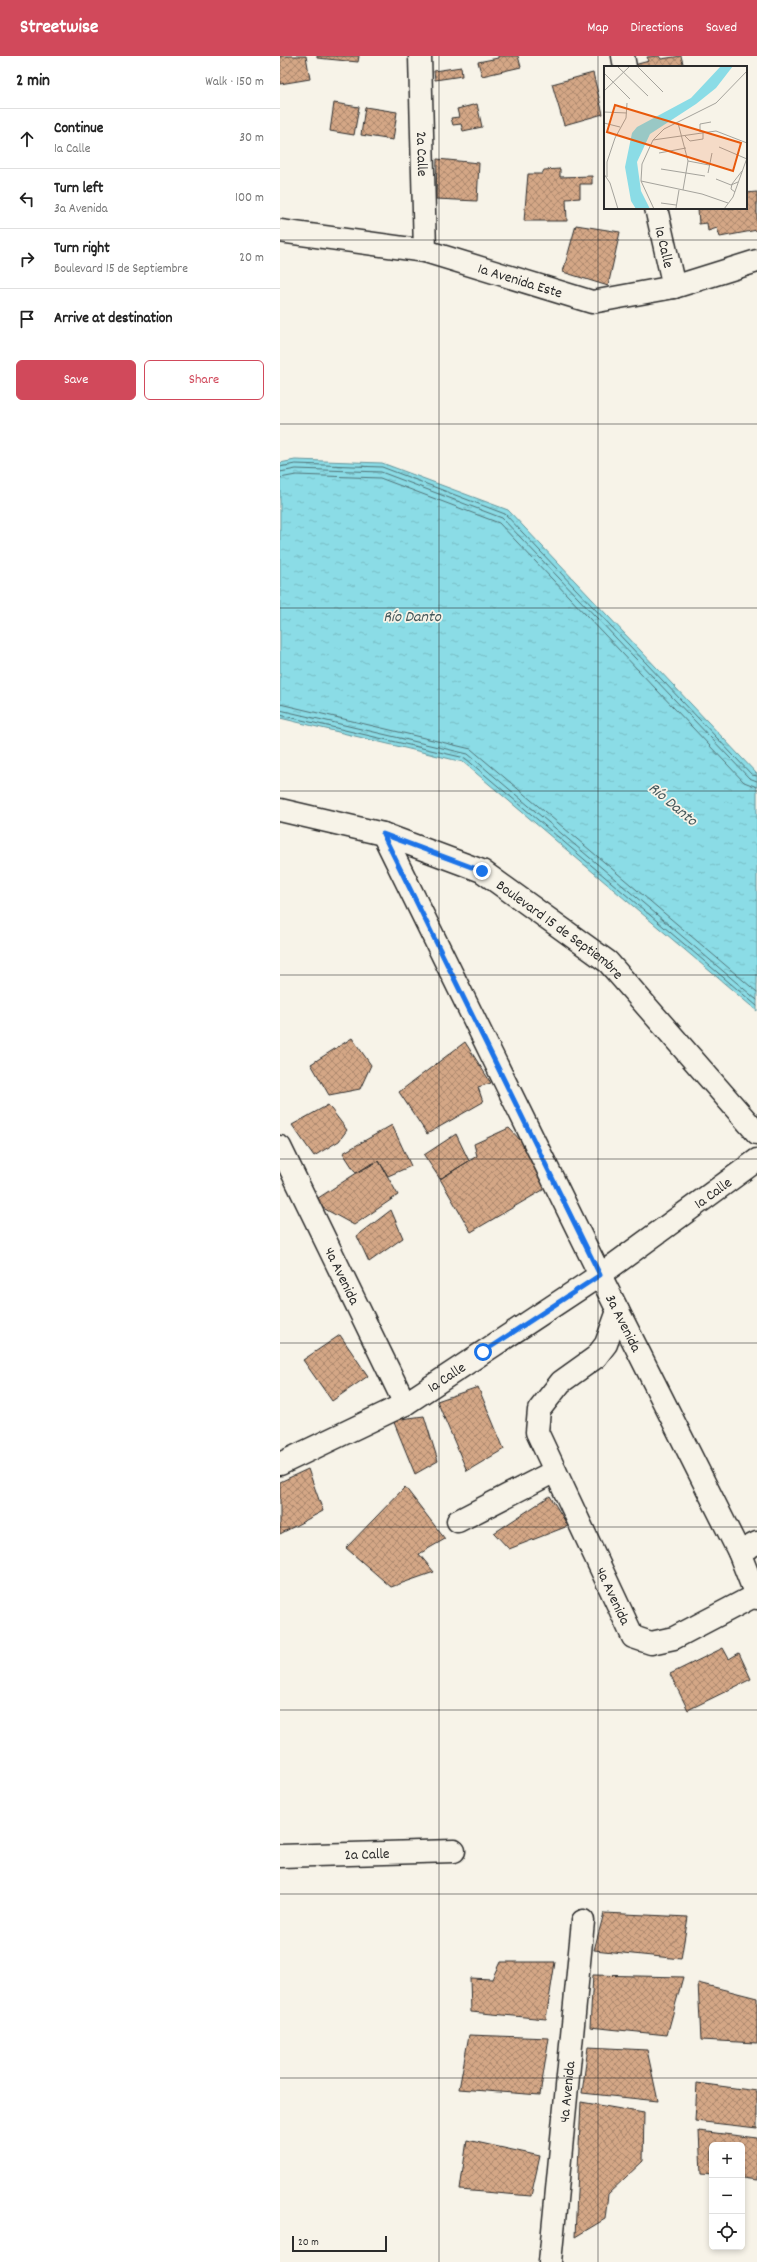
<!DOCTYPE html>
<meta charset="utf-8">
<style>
body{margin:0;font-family:Dekko,sans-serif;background:#f6f6f6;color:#222}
.controls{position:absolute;right:12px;bottom:12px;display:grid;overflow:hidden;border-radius:6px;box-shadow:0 2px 6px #0003}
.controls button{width:36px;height:36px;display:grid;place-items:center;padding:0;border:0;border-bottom:1px solid #e0e0e0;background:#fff;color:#222;font:20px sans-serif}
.scale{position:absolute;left:12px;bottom:10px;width:95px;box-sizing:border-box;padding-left:4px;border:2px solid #2b2b2b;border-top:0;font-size:11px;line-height:14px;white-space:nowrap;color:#2b2b2b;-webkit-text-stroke:3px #f7f3e8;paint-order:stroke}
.stop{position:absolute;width:12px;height:12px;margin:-9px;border:3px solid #1a73e8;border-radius:50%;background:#fff}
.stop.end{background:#1a73e8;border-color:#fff;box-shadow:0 1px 4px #0008}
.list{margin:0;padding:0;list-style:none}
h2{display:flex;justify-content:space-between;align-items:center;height:52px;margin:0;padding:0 16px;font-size:17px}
h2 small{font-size:13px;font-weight:400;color:#767676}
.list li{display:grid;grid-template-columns:26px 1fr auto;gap:12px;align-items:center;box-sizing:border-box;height:60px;padding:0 16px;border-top:1px solid #e0e0e0}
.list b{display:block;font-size:15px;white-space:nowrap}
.list p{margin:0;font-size:13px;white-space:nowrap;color:#767676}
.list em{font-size:13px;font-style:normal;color:#767676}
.actions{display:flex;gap:8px;padding:12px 16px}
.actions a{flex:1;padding:9px 0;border:1px solid #d1495b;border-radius:6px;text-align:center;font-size:14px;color:#d1495b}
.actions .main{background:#d1495b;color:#fff}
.icon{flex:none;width:22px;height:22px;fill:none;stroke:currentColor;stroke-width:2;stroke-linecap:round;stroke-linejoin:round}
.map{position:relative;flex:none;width:477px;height:2206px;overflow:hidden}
header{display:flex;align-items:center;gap:24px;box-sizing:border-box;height:56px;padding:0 20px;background:#d1495b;color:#fff}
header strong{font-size:19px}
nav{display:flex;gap:22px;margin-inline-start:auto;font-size:14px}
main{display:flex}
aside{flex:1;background:#fff}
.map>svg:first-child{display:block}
.water{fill:url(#water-ripples);stroke:#65959b}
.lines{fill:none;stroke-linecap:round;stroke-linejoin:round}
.shore{stroke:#517276;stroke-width:1}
.building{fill:url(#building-cross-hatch);stroke:#2b2b2b}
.street-casing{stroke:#2b2b2b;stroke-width:25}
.secondary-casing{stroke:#2b2b2b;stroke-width:25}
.street{stroke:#f7f3e8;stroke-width:22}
.secondary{stroke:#f7f3e8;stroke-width:22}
.route{stroke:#1a73e8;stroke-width:5}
.grid{fill:none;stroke:#2b2b2b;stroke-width:1;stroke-opacity:0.55}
.labels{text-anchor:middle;stroke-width:3.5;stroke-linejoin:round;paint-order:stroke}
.street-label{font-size:15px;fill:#2b2b2b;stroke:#f7f3e8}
.water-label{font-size:16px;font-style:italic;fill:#43575a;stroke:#f7f3e8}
.inset-road{fill:none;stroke:#a5a39c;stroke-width:1}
.view{fill:#e8590c;fill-opacity:0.15;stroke:#e8590c;stroke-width:2}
.inset-edge{fill:none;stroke:#2b2b2b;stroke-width:2}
</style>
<header>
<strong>Streetwise</strong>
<nav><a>Map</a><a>Directions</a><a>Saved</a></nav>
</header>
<main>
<aside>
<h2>2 min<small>Walk · 150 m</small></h2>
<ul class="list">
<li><svg class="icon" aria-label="ahead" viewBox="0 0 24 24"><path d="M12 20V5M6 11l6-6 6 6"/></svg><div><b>Continue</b><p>1a Calle</p></div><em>30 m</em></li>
<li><svg class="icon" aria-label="left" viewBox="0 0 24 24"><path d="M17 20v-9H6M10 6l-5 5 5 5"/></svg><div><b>Turn left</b><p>3a Avenida</p></div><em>100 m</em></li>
<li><svg class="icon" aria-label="right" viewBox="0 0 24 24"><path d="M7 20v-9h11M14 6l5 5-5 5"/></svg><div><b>Turn right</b><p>Boulevard 15 de Septiembre</p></div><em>20 m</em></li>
<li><svg class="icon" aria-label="arrive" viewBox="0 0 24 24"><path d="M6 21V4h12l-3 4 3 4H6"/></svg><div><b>Arrive at destination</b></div></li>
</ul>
<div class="actions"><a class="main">Save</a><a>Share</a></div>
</aside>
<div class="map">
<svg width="477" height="2206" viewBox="0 0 477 2206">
<defs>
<pattern id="water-ripples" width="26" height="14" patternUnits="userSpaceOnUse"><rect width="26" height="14" fill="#8bdce6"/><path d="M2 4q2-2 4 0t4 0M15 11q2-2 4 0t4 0" fill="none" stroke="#78bdc5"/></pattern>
<pattern id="building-cross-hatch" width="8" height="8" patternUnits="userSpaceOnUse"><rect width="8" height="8" fill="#d4a786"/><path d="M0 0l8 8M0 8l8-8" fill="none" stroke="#ac886e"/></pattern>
</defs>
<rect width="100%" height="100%" fill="#f7f3e8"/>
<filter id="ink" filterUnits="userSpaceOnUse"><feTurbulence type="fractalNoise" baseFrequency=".025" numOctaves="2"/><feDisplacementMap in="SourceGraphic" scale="8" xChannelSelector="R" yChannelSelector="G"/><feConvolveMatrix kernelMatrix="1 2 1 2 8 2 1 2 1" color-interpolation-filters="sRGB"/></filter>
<g filter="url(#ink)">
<path class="water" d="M15,404l87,3 126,47 249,264v237l-294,-249 -183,-44v-255z"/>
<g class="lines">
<path class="shore" d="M0,411l15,-3 87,3 123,47 247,261 5,1
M0,416l16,-3 85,3 121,46 247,260 8,3
M0,422l16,-3 84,3 119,45 245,259 13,5
M0,648l191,45 286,243
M0,654l188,44 289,246
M0,659l185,43 292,248"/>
</g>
<path class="building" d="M0,0h26l4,23 -30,5z
M37,0h42l-1,6 -41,-4z
M218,0h20l3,11 -39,9 -4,-14 20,-4z
M379,0l2,3 20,-3 3,11h-49l-1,-2 15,-4 -2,-4z
M181,11l1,9 -27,4 -1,-9z
M313,17l10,41 -39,11 -12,-41z
M54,47l25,4 -5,28 -24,-4z
M197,48l5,23 -19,4 -2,-7 -8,1 -2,-7 8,-1 -2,-8z
M85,51l32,5 -4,28 -32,-5z
M157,103l42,4 -2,38 -41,-2z
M280,113v8l32,-1v8h-12v14l-14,1 1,22h-43l4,-47h14l2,-4z
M477,136v38l-37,7 -3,-9 -9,3 -1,-8 -8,1 -1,-15 48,-1v-15z
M296,169l44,7 -12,54 -45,-14z
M72,982l19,27 -11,24 -31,6 -18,-31z
M185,986l26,41 -13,4 5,15 -56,32 -28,-42z
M48,1049l19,25 -8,11 -25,15 -22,-31z
M112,1069l19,41 -23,10 -9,-15 -23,12 -13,-20z
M229,1072l13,14 26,45 -77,45 -31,-53 37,-23 -3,-12z
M176,1078l13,27 -29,18 -16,-24z
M99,1105l19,34 -44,30 -42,-23 57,-37z
M111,1154l12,28 -34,24 -12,-26z
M60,1279l28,41 -36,25 -29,-41z
M198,1331l26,62 -37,22 -30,-70z
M144,1360l14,45 -23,13 -22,-54z
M28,1413l15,42 -43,23v-52z
M125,1431l40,52 -26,15 15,18 -43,15 -45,-39z
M270,1440l18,30 -59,23 -15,-16z
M443,1592l6,11 10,-6 12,26 -63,31 -18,-36z
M324,1857l84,4 -7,42 -87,-9z
M220,1906h55l-9,57 -75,-7 -1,-34 22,1z
M313,1919l90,2 -16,58 -77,-8z
M418,1927l59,15v45l-56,-3z
M189,1979l80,3 -9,57 -81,-6z
M308,1991l59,3 11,51 -76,-8z
M417,2027l60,8v37l-62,-7z
M301,2046l63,11 -1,48 -35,33 -3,25 -30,18z
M419,2075l58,7v42l-15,-2v-33h-30v30l-11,-1z
M187,2084l73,16 -9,40 -71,-6z"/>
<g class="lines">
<g class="street-casing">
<g id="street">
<path id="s1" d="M140,0l5,195"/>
<path d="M343,0l2,11"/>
<path id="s2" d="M376,152l18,79"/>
<path id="s3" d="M0,175l145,20 167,51 82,-15 83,-26"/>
<path id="s4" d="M103,778l217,441 139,277 18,46"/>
<path id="s5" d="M0,1091l125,257"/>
<path id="s6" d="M338,1255l-12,33 -10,13 -35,25 -22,28 -2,22 96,205 18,6 23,-5 82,-43"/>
<path id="s7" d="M0,1408l125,-60 195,-129 157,-115"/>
<path d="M178,1465l97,-50"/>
<path d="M459,1496l18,-9"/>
<path id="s8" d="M0,1800l174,-5"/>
<path id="s9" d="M270,2206l33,-341"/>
</g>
</g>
<g class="secondary-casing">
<g id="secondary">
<path id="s10" d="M0,754l103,24 99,37 126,91 149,171"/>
</g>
</g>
<use href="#street" class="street"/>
<use href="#secondary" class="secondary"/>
</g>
</g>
<g class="lines" filter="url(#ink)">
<path class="route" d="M202,815l-99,-37 217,441 -117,77"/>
</g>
<path class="grid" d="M159,0v2206M318,0v2206M0,184h477M0,368h477M0,552h477M0,735h477M0,919h477M0,1103h477M0,1287h477M0,1471h477M0,1654h477M0,1838h477M0,2022h477"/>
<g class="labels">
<g class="street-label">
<text dy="5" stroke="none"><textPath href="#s1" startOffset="98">2a Calle</textPath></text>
<text dy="5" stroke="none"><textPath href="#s2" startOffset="40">1a Calle</textPath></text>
<text dy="5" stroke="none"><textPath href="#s3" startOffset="246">1a Avenida Este</textPath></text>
<text dy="5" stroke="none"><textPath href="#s10" startOffset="309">Boulevard 15 de Septiembre</textPath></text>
<text dy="5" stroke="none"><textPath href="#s7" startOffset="512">1a Calle</textPath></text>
<text dy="5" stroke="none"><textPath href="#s5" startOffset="143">4a Avenida</textPath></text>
<text dy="5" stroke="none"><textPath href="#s4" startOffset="545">3a Avenida</textPath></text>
<text dy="5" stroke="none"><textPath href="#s7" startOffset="188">1a Calle</textPath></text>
<text dy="5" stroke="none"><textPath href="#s6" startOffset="333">4a Avenida</textPath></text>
<text dy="5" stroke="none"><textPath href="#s8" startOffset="87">2a Calle</textPath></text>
<text dy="5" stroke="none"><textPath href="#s9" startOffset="171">4a Avenida</textPath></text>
</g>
<g class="water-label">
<text x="132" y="565">Río Danto</text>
<text transform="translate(394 747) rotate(40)" y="6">Río Danto</text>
</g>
</g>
<g transform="translate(324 10)">
<rect width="143" height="143" fill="#f7f3e8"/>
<path d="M117,0h12l-17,22 -20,16 -46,30 -13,28 4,29 9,18h-14l-5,-8 -6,-34 7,-34 5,-6 54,-29z" fill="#8bdce6"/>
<path class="inset-road" d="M13,0l31,30M33,0l26,26M0,7l26,26M0,25l26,-25M0,46l23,1M0,57l16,4M74,57l10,38 -5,29M96,66v-8l11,-2M80,69l6,6 13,-2v-7M49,74l63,-9 31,12M115,81l28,12M55,87l27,-5M84,95l21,4M57,103l44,7M104,107l4,-20M0,108l6,9 8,26M3,111v-15l8,-24 11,-20 1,-15M112,113l15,6 7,-3M37,115l61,13 26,9M131,126l-4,-3 1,-5 10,-13M57,137l15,2M72,142l3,-18M50,143l-13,-28 1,-17 11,-24 11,-11 52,-26 31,-32M120,143l9,-12 14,-39"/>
<path class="view" d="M11,39l126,38 -8,28 -126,-39z"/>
<rect width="143" height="143" class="inset-edge"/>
</g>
</svg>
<div class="controls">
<button>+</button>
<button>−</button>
<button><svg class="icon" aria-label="locate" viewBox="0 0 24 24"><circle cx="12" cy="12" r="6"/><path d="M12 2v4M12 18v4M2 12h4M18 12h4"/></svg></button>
</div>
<div class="scale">20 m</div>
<div class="stop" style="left:203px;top:1296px"></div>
<div class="stop end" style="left:202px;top:815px"></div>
</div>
</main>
